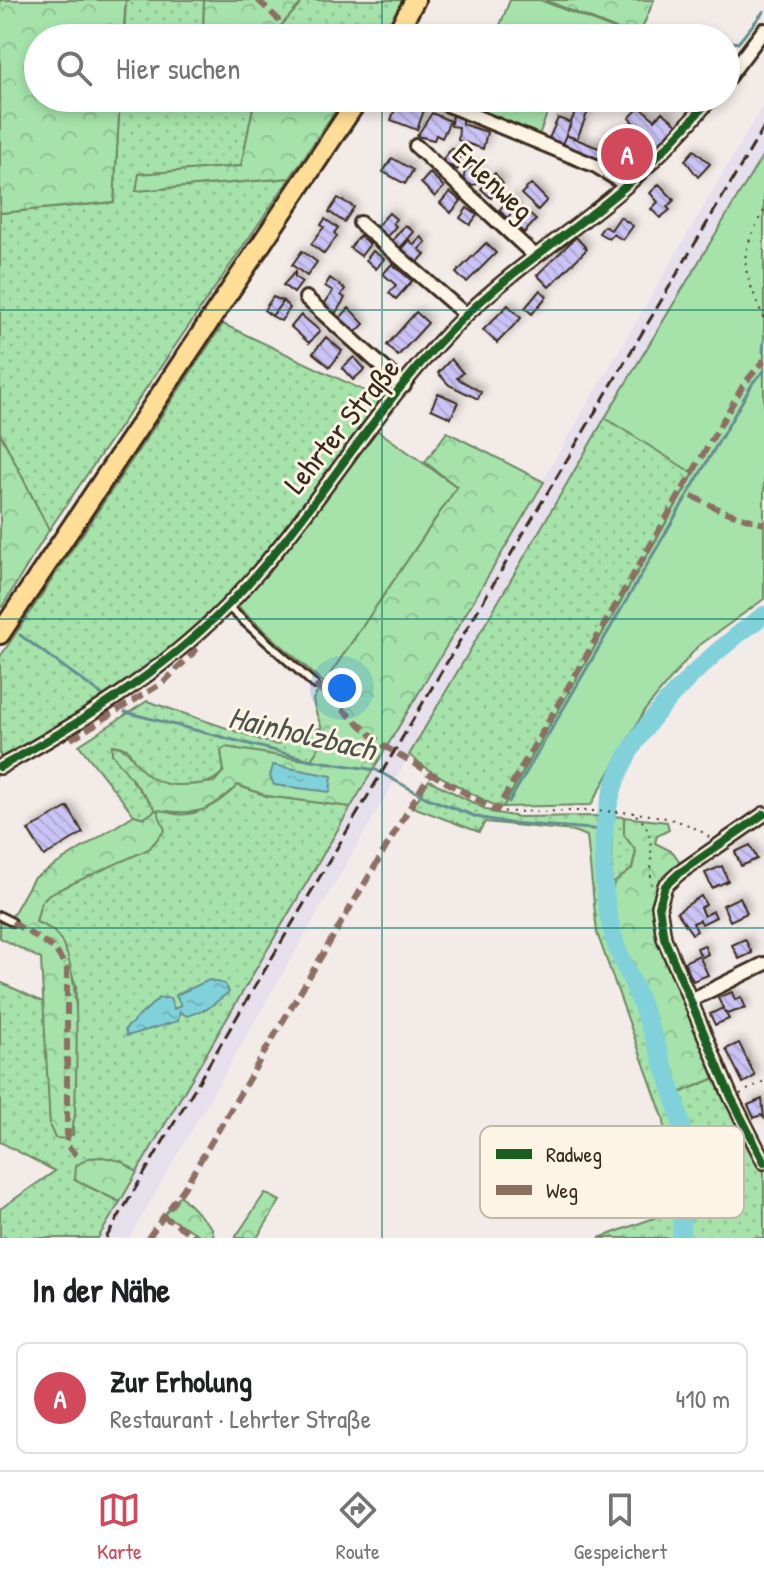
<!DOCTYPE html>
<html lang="de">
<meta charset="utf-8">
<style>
body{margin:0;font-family:"Patrick Hand",sans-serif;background:#f2f2f2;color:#202124}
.you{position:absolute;left:342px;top:688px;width:28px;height:28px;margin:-20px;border:6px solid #fff;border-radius:50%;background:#1a73e8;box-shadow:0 0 0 12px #1a73e833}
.badge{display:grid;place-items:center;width:52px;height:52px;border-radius:50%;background:#d1495b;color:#fff;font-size:26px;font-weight:700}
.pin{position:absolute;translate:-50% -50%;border:4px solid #fff;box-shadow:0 2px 8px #0006}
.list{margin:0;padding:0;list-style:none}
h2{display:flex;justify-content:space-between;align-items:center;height:104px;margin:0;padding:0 32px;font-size:34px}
h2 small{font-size:26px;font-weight:400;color:#757577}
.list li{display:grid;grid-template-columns:52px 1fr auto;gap:24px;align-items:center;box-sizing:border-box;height:112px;margin:0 16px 16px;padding:0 16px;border:2px solid #e0e0e0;border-radius:12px}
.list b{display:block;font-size:30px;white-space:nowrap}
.list p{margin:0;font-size:26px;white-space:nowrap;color:#757577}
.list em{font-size:26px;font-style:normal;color:#757577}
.icon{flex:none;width:44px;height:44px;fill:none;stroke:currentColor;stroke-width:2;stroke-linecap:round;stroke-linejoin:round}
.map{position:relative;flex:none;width:764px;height:1238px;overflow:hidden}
.search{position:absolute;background:#fff;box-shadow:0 4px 12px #0003;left:24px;right:24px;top:24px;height:88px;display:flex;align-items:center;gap:20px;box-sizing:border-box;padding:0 28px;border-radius:44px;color:#757577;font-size:30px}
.sheet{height:232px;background:#fff}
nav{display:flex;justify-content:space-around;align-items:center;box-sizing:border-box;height:112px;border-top:2px solid #e0e0e0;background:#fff;font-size:22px;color:#757577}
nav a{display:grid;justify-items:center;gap:4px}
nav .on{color:#d1495b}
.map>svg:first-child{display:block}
.built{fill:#e6dfec}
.grass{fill:url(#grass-dots);stroke:#708664;stroke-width:2;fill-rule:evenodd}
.forest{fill:url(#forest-crowns);stroke:#708664;stroke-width:2}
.green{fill:#a5e3ab;stroke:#708664;stroke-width:2}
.water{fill:url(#water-ripples);stroke:#658e8f;stroke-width:2}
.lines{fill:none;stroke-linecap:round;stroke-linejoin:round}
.stream{stroke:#658e8f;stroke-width:3}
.river{stroke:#81d1db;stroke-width:18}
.building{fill:url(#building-back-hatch);stroke:#3b2a1e;stroke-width:2;filter:url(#shadow)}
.service-casing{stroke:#3b2a1e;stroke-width:12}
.minor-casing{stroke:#3b2a1e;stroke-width:18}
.primary-casing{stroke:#3b2a1e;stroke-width:24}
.path{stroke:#3b2a1e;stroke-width:2;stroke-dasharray:2 6;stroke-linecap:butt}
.service{stroke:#fcf5e5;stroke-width:6}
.minor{stroke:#fcf5e5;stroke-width:12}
.primary{stroke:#fedd96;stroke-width:18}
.rail{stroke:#3b2a1e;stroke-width:3;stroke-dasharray:12 6;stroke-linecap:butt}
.quiet{stroke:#8d6e63;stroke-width:6;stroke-dasharray:12 6;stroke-linecap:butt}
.cycleway-casing{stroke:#fcf5e5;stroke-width:13}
.cycleway{stroke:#1b5e20;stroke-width:8}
.grid{fill:none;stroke:#0f766e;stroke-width:2;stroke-opacity:0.55}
.labels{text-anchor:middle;stroke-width:6;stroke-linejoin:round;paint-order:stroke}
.street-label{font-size:30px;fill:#3b2a1e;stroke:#fcf5e5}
.water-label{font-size:32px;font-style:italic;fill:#4c544d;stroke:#fcf5e5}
.key{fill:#fcf5e5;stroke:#c2b8a9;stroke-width:2}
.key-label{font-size:22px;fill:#3b2a1e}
</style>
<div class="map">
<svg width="764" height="1238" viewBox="0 0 764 1238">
<defs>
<pattern id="grass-dots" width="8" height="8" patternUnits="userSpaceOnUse" patternTransform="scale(2)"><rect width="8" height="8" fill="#a5e3ab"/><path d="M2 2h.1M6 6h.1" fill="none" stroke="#8fc393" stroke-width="1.8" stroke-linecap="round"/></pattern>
<pattern id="forest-crowns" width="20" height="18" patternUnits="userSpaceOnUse" patternTransform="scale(2)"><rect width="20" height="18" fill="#a5e3ab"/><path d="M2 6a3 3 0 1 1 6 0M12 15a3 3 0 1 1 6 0" fill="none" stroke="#8fc393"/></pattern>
<pattern id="water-ripples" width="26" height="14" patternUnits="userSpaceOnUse" patternTransform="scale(2)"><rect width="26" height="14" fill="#81d1db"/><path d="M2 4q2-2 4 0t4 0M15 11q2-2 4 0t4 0" fill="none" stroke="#70b4bc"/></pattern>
<pattern id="building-back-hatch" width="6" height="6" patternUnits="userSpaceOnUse" patternTransform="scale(2)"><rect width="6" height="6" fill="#cac4f6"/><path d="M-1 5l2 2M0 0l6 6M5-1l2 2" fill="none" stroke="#aea9d2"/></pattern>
<filter id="shadow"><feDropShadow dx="3.5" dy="-3.5" stdDeviation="4" flood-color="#0004"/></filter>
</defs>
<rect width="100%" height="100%" fill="#f2ebe8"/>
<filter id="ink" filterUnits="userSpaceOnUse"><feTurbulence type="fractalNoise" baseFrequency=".0125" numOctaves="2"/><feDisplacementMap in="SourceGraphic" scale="16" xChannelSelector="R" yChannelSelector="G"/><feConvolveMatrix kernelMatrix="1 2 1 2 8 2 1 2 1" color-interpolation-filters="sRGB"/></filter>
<g filter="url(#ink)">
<path class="built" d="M764,104v49l-159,265 -476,820h-31z"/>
<path class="grass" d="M126,0h78l-1,38h-79z
M304,0h103l-23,38h-114z
M120,98h135l-14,68 -101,8 -3,17 153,-13 -241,352 -49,-97v-220l114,-11z
M223,324l161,76c-69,88 -134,190 -222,259 -50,39 -107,69 -162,99v-101z
M605,418l89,55 -191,334 -8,-1 -63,-34 -23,-17z
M147,701l130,44 23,-13 22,-4c3,15 -3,21 -12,33l-85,-14 -4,4 3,20c-17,19 -58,22 -78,4 -8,-7 -14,-18 -19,-27l-15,-3c30,61 65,99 125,40l30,11 84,11 -214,365 -16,-11 -46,19 45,22 -22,36h-98v-29l55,-38 -55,-29v-160l45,21 5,124 23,8 3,-150 -22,-54 -18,-9 5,-20 8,-8 95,-76 -10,-3 -55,-70zM209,981l-32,33 -51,15 33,-31h11l3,11 9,-3 -6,-10z
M429,780l62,32 28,5 82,-1 -2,69 10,51 66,179 5,45 -4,78h-77l66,-24 3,-37 -4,-57 -67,-187 -10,-97 -14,-5 -88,-9 -6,10 -66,-25z
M612,816l12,1v18l12,16 -4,18 -18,14 -3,13z
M720,1076l34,81 10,15v66h-76l2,-79 -11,-66z"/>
<path class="forest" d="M0,0h126l-3,38h-85v60h82l-6,104 -114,11z
M204,0h100l-34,38h-67z
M545,0h109l-16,38z
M255,98h89l-54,80 -154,13 3,-17 102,-8z
M447,432l97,50 -193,325 -84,-11 -29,-11c-30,29 -42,30 -81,25l8,20 -16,19 -100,45 -8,8 -5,20c5,2 12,5 17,9 33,27 22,144 22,185l-6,23 -14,-1 -5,-11 -9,-168 -41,-21v-21l12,-1 21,-37 101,-64 10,3 12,-8 -44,-56v-9c15,3 16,7 25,19 20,27 47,22 77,18l10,-11 -3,-20 4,-4 85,14c25,-33 7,-30 3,-62l144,-212 -32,-25z
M0,433l49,97 -47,77 -2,-1z
M624,817l43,5 2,8 -12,6 -2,7 18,9 9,13 -29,42 3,25 64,144 -41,17 -63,-167 -5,-30 3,-13 18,-14 4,-18 -12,-16z
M103,1157l18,4 16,11 -17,30 -45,-22 1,-14 12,-8z
M265,1193l15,8 -23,37h-22z
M180,1195l32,33 2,10h-9l-41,-23z"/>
<path class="green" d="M510,0h30l74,29 -3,9h-116z
M443,98h110l-14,37z
M764,153v446l-67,48 -52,63 -54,95 -88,2 191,-333 -89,-56z
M377,430l80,57 -133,196 -86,-76z"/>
<path class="water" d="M273,765l59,11 -2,16 -56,-7 -4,-9z
M209,980l16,4 4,8 -22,17 -20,7 -7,-4 -2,9 -51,15 -2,-7 34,-31h11l4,11 7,-3 -5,-11z"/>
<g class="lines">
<path class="stream" d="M706,31l15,7
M726,41l12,2 26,-32
M763,352l1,-11
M20,635l85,62
M125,712l186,48 65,10 49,27 52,20 32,6 98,7
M509,802l245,-421 10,-10"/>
<path class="river" d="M681,1238c0,-42 9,-85 -3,-127 -12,-42 -28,-85 -44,-125 -7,-17 -17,-33 -21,-51 -12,-43 -14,-100 -1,-143 19,-67 97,-138 152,-177"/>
</g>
<path class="building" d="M398,101l26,9 -7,20 -26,-10z
M579,102l11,4 -13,33 -11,-4z
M640,107l15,13 7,-8 15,12 -22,24 -9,-7 -6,7 3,3 -15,18 -6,-2 -6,7 -6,-6 -50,-19 6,-14 40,16 16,-16 7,3 8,-11 -8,-9z
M432,113l18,8 -8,17 -6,-3 -2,5 -17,-4z
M452,113l10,5v6l25,8 -4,17 -25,-9 1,-13 -8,-1z
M558,118l13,5 -11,26 -13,-6z
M452,148l9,8 -4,4 5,4 -5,6 -6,-4 -3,3 -5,-10z
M694,150l16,14 -12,13 -13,-17z
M392,158l21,12 -8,14 -22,-12z
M464 176a9 9 0 1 1 18 0a9 9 0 1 1-18 0Z
M430,173l14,14 -9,10 -14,-14z
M495,173l8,11 -12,14 -10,-9z
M531,184l16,16 -9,10 -17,-16z
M659,184l15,16 -7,7 3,3 -10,8 -9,-9 7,-7 -8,-9z
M450,192l11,9 -10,12 -11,-10z
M338,198l16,9 -10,15 -15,-10z
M511,198l8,8 -12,12 -8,-8z
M467,208l10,7 -7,10 -10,-7z
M389,213l7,6 -3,4 3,3 -9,11 -11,-10z
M528,213l8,7 -12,13 -8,-8z
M620,217l13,9 -10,14 -10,-6 -4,5 -10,-6 5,-7 7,4z
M325,219l13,9 -4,5 3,3 -13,18 -13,-10 13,-17 -3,-2z
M405,225l9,7 -14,16 -8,-7z
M359,236l11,8 -9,12 -11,-8z
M421,237l5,5 -7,7 6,5 -8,9 -16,-14 8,-9 5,5z
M576,237l11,12 -38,38 -12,-12z
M486,243l10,10 -29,29 -6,-4 -5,-5z
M302,251l15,11 -10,14 -15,-11z
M373,251l11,8 -8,10 -10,-9z
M392,264l20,17 -16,18 -7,-6 7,-8 -13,-11z
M295,272v5l7,5 -8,11 -11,-8z
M330,278l15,11 -4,6 4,3 -10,16 -12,-8 10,-15 -8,-5z
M540,290l7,6 -15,18 -7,-6z
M273,297l10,4 -11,15 -8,-6z
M283,301l7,7 -9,13 -9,-5z
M508,305l13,13 -24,25 -14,-13z
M349,308l15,16 -9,9 -16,-14z
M416,312l12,11 -30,33 -11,-11z
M301,315l19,16 -11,12 -18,-16z
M326,337l16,14 -12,16 -17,-14z
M354,357l11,12 -12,11 -11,-12z
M451,359l12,14 -6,5 24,14 -3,7 -29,-14 -11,-12z
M438,393l20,9 -7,16 -20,-9z
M68,807l15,26 -39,23 -16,-26z
M750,845l7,14 -16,7 -6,-14z
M722,866l6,15 -16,7 -7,-15z
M701,896l5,9 -6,3 4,8 9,-5 3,6 -14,7 -2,-4 -7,3 4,8 -5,3 -15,-22z
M740,897l7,16 -17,8 -7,-16z
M745,939l7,14 -13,6 -7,-14z
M704,945l4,9 -8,4 8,17 -15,6 -9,-19 16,-7 -3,-7z
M732,992l3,8 6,-3 5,11 -20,6 -8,-16z
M723,1008l6,11 -14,6 -5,-11z
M739,1043l16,33 -12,7 -17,-34z
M762,1099l2,19 -3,-3 -7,3 -6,-13z"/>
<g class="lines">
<g class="service-casing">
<path id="service" d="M227,606l88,79
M0,916l12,6"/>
</g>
<g class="minor-casing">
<path id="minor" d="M726,80l38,-50
M431,98l165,68 30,19
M416,146l118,109
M360,223l106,92
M306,298l98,88
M0,767c82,-45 159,-93 226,-160 89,-90 150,-206 241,-293 50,-48 108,-84 160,-129 30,-27 58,-56 84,-87
M764,814l-85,59 -14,13 -6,20 5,32 66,157 34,67
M691,1000l73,-36"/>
</g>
<g class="primary-casing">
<path id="primary" d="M394,38l21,-38
M0,634l359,-536"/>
</g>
<path class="path" d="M764,211c-30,52 -19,57 0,109
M496,811c59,4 168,-12 214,27
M636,815c23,18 12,50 16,76
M740,1094l24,-13"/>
<use href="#service" class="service"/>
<use href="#minor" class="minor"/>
<use href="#primary" class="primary"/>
<path class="rail" d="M106,1238l658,-1111"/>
<path class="quiet" d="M258,0l19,18 9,20
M692,496l28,14 44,14
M315,685l69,61 112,65 248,-427 20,-24
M71,739l93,-57 36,-36
M12,922l43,27 12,20v176l11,12
M161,1215l37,23
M148,1238l36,-50 245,-413"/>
<g class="cycleway-casing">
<path id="cycleway" d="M0,767c82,-45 159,-93 226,-160 89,-90 150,-206 241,-293 50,-48 108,-84 160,-129 30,-27 58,-56 84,-87
M764,814l-85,59 -14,13 -6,20 5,32 66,157 34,67"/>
</g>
<use href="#cycleway" class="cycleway"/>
</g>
</g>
<path class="grid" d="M382,0v38M382,98v1140M0,310h764M0,619h764M0,928h764"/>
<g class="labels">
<g class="street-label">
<text transform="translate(493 182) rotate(43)" y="10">Erlenweg</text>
<text transform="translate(342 426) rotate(-51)" y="10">Lehrter Straße</text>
</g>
<g class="water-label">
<text transform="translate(302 733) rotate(13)" y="11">Hainholzbach</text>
</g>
</g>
<rect x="480" y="1126" width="264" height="92" rx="12" class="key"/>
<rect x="496" y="1149" width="36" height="10" fill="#1b5e20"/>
<rect x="496" y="1185" width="36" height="10" fill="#8d6e63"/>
<g class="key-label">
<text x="546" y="1162">Radweg</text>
<text x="546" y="1198">Weg</text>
</g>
</svg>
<div class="you"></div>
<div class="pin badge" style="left:627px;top:154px">A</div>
<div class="search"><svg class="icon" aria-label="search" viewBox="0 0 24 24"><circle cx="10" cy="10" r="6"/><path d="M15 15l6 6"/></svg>Hier suchen</div>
</div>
<section class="sheet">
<h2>In der Nähe<small></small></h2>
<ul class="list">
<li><span class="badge">A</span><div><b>Zur Erholung</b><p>Restaurant · Lehrter Straße</p></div><em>410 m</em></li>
</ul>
</section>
<nav>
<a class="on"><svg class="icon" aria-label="map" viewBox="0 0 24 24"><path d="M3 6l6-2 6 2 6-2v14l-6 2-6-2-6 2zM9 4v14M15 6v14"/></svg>Karte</a>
<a><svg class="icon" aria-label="directions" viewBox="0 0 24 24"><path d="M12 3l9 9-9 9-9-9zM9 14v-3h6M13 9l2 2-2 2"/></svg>Route</a>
<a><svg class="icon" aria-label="saved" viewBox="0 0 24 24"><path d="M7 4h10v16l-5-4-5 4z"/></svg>Gespeichert</a>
</nav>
